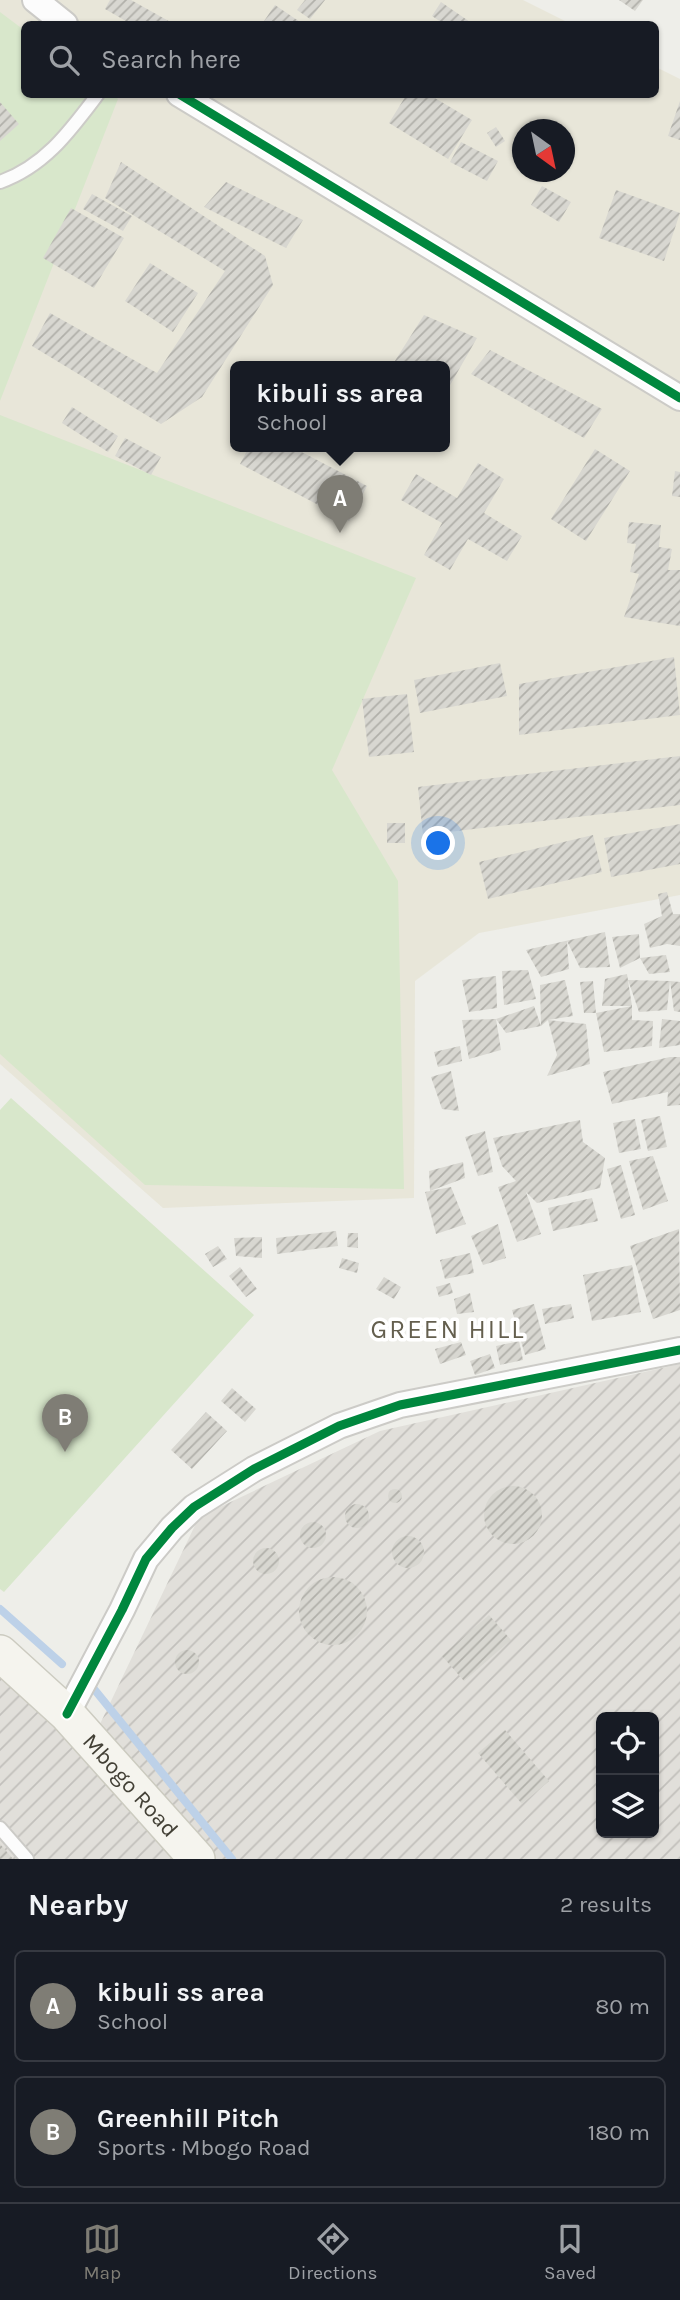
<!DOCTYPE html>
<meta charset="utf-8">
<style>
body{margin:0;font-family:Karla,sans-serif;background:#242831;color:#f1f3f6}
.controls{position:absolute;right:21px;bottom:21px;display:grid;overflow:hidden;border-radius:10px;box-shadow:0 2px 5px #0004}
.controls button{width:63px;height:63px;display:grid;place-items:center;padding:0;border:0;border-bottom:2px solid #363941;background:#171b24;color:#f1f3f6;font:35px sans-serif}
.compass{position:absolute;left:512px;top:119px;width:63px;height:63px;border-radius:50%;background:#171b24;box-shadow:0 2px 5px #0004;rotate:147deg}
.you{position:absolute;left:439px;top:844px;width:24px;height:24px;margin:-18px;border:5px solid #fff;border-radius:50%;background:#1a73e8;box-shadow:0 0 0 10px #1a73e833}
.badge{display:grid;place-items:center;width:46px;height:46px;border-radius:50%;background:#7f7d75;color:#fff;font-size:23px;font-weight:700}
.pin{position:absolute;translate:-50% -58px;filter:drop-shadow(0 2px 4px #0008)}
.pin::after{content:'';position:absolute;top:37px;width:24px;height:21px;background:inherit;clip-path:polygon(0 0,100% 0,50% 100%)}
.popup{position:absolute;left:230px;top:361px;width:220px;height:91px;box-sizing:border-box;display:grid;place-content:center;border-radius:10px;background:#171b24;filter:drop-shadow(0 2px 5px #0005);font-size:23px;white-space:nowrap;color:#9ea1a6}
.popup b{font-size:26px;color:#f1f3f6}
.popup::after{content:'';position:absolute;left:50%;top:100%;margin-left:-14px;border:14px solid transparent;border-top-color:#171b24}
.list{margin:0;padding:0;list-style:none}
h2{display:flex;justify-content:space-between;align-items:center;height:91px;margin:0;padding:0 28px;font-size:30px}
h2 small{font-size:23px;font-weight:400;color:#9ea1a6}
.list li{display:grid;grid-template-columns:46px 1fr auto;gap:21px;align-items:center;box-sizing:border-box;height:112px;margin:0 14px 14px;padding:0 14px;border:2px solid #363941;border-radius:10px}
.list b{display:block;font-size:26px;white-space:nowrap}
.list p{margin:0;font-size:23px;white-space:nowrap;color:#9ea1a6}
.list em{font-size:23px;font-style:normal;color:#9ea1a6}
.icon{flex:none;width:38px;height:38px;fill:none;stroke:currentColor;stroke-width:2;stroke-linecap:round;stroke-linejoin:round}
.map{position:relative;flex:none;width:680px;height:1859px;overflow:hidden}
.search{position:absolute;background:#171b24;box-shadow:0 2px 5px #0004;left:21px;right:21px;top:21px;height:77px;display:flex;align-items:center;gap:18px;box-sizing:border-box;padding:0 24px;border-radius:10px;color:#9ea1a6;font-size:26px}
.sheet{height:343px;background:#171b24}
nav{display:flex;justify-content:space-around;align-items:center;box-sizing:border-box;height:98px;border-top:2px solid #363941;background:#171b24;font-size:19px;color:#9ea1a6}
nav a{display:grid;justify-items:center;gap:4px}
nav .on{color:#7f7d75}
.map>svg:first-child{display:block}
.industrial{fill:url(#industrial-furrows);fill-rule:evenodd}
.education{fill:#e8e6d9;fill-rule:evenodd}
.green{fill:#d8e7cb}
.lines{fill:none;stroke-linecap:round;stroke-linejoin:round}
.stream{stroke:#bdd1e8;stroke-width:8}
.building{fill:url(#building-hatch)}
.lane-casing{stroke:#cccbc7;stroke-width:16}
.street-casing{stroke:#cccbc7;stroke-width:28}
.secondary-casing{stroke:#cccbc0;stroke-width:38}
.lane{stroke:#fcfcfc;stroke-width:12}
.street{stroke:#fcfcfc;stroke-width:24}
.secondary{stroke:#f5f4ee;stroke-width:35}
.cycleway-casing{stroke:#fff;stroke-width:13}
.cycleway{stroke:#00873e;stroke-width:9}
.labels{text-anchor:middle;stroke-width:7;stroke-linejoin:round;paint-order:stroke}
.street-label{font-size:23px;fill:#434036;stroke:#fff}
.quarter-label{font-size:26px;letter-spacing:2px;fill:#645f4e;stroke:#fff}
</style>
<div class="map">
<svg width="680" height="1859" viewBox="0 0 680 1859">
<defs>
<pattern id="industrial-furrows" width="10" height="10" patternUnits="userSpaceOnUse" patternTransform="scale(1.75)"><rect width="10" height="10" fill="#e1dfda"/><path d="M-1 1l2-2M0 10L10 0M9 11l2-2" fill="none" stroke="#c2c0bc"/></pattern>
<pattern id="building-hatch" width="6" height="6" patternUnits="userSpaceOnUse" patternTransform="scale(1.75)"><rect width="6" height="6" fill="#d8d7d1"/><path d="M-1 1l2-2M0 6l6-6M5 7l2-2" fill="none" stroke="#b1b0aa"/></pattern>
</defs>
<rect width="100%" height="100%" fill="#eeeee9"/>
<path class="industrial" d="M680,1364v495h-680v-187l90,73 109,-228 181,-86zM601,1717h53v116h-53z"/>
<path class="education" d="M0,0h523l48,24h-547v70h632v-27l24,12v816l-201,38 -64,48 -1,217 -251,10 -163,-144zM522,130h42v42h-42zM235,367h210v80h-210z"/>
<path class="green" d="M0,12l24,18v64h88l6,5 -118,302z
M0,415l416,163 -84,192 66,111 6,308 -259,-4 -145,-131z
M11,1098l243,217 -250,277 -4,-3v-479z"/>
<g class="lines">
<path class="stream" d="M0,1609l62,55
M94,1689l138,170"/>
</g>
<path class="building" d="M110,0h21l43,24h-43l-26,-15z
M305,0h20l-15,19 -13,-9z
M619,0h24l-8,11z
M441,2l32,22h-29l-12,-8z
M275,5l28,19h-41z
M407,94h21l44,26 -24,39 -59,-36z
M680,101v39l-12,-4z
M0,102l19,22 -19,17z
M496,127l9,14 -9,6 -9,-14z
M522,141v22l-8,-3z
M461,142l37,19 -11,20 -37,-19z
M121,162l144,94 8,29 -71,112 -41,27 -129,-78 18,-33 107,60 68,-102 -120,-73z
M226,182l77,38 -17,28 -82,-41z
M542,186l29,16 -12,20 -28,-17z
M616,190l64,23 -16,48 -65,-23z
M92,194l40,22 -9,15 -40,-22z
M71,208l53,30 -30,50 -51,-30z
M150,263l48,30 -25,39 -48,-31z
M424,315l53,23 -32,56v-27h-54z
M490,350l112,59 -18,29 -113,-64z
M72,407l46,29 -10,16 -46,-29z
M125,438l36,19 -10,18 -36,-19z
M249,447h43l75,39 -18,35 -109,-57z
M595,449l35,22 -44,70 -35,-22z
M478,463l26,16 -20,34 38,23 -15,25 -39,-22 -18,31 -26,-15 18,-32 -41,-23 15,-26 41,24z
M675,471l5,1v25l-8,-1z
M629,522l32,3 -2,22 13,2 -4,21h12v56l-56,-9 15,-43 -9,-2 6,-28 -9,-1z
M674,657l6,58 -161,20v-51z
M500,663l7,33 -87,17 -6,-33z
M407,694l7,58 -45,5 -7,-58z
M680,756v49l-257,30 -5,-48z
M387,823h18v20h-18z
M680,824v40l-69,13 -7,-39z
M593,835l9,37 -114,27 -9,-37z
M667,892l6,22h7v32l-13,-2 -17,4 -6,-24 18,-8 -4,-22z
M605,932l5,35 -30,1 -13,-27 2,28 -28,8 -15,-27z
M639,934l1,24 -20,10 -8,-31z
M666,955l4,17 -21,2 -9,-16z
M528,970l8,29 -32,6 -2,-34z
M627,974l5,32h-30l3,-27z
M496,976l1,32 -28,4 -7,-32z
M565,980l8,36 -25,4 -7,6 -1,-41z
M628,980l42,1 -3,29 -28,2z
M593,981l3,32 36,-7v14l21,1 -1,25 -48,6 -8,-39h-12l-4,-31z
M670,981l10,1v30l-6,-1z
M534,1006l7,20 -35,7 -10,-14z
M496,1019l5,31 -32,9 -7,-39z
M662,1019l18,2v24l-21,3z
M548,1020l38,4 4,40 -43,12 10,-21z
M460,1046l2,15 -24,6 -4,-15z
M670,1057h10v48l-13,1 1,-14 -56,12 -9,-32z
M451,1071l8,40 -17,-2 -11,-32z
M660,1116l7,31 -19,4 -7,-31z
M635,1119l6,30 -22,4 -6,-30z
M580,1120l3,22 22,16 -5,30 -63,15 -11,-11 15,42 -24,8 -19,-55 18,-6 -14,-15 -9,-28z
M485,1131l8,41 -15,4 -13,-39z
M653,1156l15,45 -25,9 -14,-49z
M463,1162l2,16 -35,13 21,-4 15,37 -30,10 -11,-42 5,-1 -1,-20z
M621,1165l14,50 -14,4 -14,-50z
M592,1198l6,23 -45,10 -5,-23z
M498,1224l8,34 -23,7 -12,-29z
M679,1229l1,81 -27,9 -23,-73z
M336,1231l2,15 -61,8 -1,-16z
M348,1233h10v15l-11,-1z
M262,1237v21l-26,-2 -2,-18z
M218,1246l9,13 -14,8 -8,-13z
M470,1253l4,20 -29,6 -5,-19z
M342,1258l17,5 -2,10 -18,-5z
M632,1265l9,47 -49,9 -9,-46z
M240,1267l17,22 -11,8 -17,-21z
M384,1277l17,10 -7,12 -18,-10z
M450,1283l3,10 -14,4 -3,-10z
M470,1293l4,19 -17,2 -3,-15z
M534,1304l12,45 -21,6 -13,-45z
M571,1304l3,14 -29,6 -3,-15z
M519,1341l4,19 -23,5 -4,-19z
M461,1342l5,13 -26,9 -5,-15z
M490,1354l5,14 -20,7 -5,-14z
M232,1388l24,21 -11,13 -24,-21z
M206,1412l21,19 -35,38 -21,-19z
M484 1515a29 29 0 1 1 58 0a29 29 0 1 1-58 0Z
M388 1496a7 7 0 1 1 14 0a7 7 0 1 1-14 0Z
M345 1516a12 12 0 1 1 24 0a12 12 0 1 1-24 0Z
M300 1535a13 13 0 1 1 26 0a13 13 0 1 1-26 0Z
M392 1552a16 16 0 1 1 32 0a16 16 0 1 1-32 0Z
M253 1561a13 13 0 1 1 26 0a13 13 0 1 1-26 0Z
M299 1611a34 34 0 1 1 68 0a34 34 0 1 1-68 0Z
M489,1615l22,25 -47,41 -22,-25z
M175 1662a12 12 0 1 1 24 0a12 12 0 1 1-24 0Z
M505,1730l44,51 -27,23 -44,-51z
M0,1844l13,15h-13z"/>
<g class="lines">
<g class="lane-casing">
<path id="lane" d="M0,182c45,-16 70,-51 98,-88
M0,1828l27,31"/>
</g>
<g class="street-casing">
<path id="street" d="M35,0l30,24
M179,94l501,304
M67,1714l55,-104 24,-51 26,-31 22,-21 60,-38 85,-43 61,-21 280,-55"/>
</g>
<g class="secondary-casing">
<g id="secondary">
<path id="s1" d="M0,1653l67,61 130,145"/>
</g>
</g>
<use href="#lane" class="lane"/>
<use href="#street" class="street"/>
<use href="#secondary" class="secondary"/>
<g class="cycleway-casing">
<path id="cycleway" d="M179,94l501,304
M67,1714l55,-104 24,-51 26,-31 22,-21 60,-38 85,-43 61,-21 280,-55"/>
</g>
<use href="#cycleway" class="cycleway"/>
</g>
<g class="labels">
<g class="street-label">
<text dy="8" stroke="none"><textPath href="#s1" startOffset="186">Mbogo Road</textPath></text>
</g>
<g class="quarter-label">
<text x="448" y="1338">GREEN HILL</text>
</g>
</g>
</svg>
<div class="controls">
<button><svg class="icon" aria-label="locate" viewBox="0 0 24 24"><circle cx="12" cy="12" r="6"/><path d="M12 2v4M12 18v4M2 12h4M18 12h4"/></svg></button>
<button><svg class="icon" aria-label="layers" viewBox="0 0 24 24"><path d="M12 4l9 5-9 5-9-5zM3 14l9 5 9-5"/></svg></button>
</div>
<svg class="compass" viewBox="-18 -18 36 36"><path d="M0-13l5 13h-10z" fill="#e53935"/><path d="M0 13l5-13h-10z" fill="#9ea1a6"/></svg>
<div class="you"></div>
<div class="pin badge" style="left:340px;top:533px">A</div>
<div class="popup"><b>kibuli ss area</b>School</div>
<div class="pin badge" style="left:65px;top:1452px">B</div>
<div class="search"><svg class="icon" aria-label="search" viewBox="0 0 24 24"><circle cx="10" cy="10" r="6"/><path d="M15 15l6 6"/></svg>Search here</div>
</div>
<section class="sheet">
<h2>Nearby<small>2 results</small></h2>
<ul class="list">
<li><span class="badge">A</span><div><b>kibuli ss area</b><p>School</p></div><em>80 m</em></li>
<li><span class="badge">B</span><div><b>Greenhill Pitch</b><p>Sports · Mbogo Road</p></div><em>180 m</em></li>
</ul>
</section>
<nav>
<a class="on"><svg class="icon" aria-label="map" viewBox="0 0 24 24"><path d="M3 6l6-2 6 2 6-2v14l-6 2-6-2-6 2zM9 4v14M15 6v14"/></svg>Map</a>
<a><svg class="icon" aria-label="directions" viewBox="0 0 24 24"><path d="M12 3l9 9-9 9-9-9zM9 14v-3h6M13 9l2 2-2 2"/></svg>Directions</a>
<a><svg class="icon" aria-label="saved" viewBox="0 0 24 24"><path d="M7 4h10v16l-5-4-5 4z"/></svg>Saved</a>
</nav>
